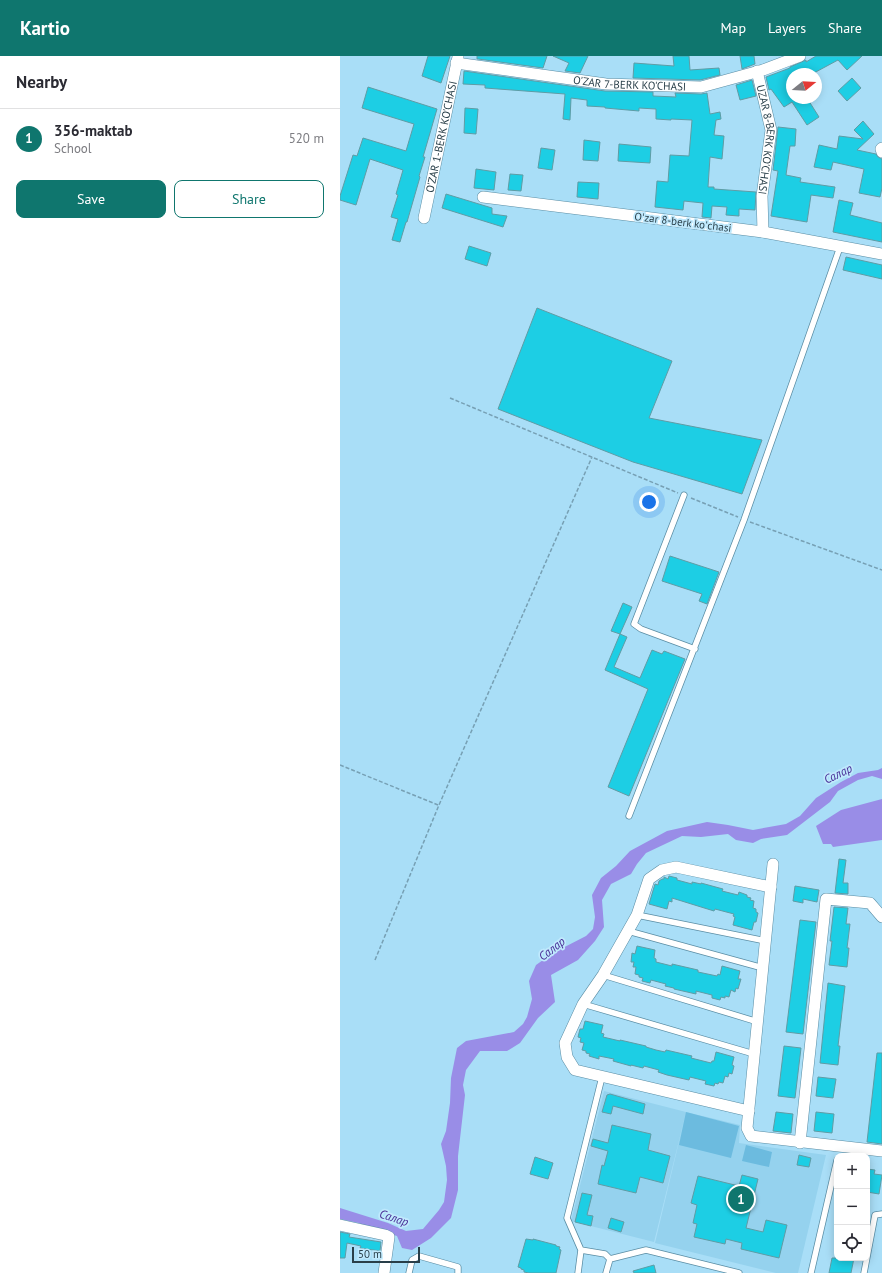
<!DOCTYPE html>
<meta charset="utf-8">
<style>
body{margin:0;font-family:"PT Sans",sans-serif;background:#f7f7f7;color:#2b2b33}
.controls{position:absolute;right:12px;bottom:12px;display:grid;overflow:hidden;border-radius:8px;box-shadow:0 2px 10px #0003}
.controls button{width:36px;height:36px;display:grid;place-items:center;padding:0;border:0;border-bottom:1px solid #e1e1e2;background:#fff;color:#2b2b33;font:20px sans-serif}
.compass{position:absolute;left:446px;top:12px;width:36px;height:36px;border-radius:50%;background:#fff;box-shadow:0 2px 10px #0003;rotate:72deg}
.scale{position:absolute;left:12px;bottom:10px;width:68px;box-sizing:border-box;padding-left:4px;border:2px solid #293f49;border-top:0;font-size:11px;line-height:14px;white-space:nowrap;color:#293f49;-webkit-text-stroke:3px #bfe9fd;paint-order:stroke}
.you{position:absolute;left:309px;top:446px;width:14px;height:14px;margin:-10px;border:3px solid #fff;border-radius:50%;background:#1a73e8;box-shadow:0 0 0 6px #1a73e833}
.badge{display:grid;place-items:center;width:26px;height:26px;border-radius:50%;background:#0f766e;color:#fff;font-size:13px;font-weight:700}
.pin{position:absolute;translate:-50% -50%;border:2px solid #fff;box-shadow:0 1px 4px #0006}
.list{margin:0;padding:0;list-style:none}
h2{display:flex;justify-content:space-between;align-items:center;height:52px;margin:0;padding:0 16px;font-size:17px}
h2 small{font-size:13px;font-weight:400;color:#7c7c81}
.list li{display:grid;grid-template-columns:26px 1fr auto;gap:12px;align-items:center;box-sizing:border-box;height:60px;padding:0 16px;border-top:1px solid #e1e1e2}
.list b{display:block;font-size:15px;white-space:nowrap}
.list p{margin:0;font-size:13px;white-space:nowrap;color:#7c7c81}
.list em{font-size:13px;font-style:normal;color:#7c7c81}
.actions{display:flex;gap:8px;padding:12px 16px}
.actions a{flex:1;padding:9px 0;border:1px solid #0f766e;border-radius:8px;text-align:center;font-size:14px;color:#0f766e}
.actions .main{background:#0f766e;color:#fff}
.icon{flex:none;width:22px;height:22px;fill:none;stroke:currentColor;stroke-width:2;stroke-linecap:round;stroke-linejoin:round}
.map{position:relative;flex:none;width:542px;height:1217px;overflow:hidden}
header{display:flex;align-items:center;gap:24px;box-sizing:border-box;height:56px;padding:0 20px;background:#0f766e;color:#fff}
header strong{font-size:19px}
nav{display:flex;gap:22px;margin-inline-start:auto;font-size:14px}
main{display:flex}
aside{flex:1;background:#fff}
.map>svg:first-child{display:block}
.built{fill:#95d2ee}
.green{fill:#6cbbdf}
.water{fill:#998de7}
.building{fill:#1dcee4;stroke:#5f9ca5}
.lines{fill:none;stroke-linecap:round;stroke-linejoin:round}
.service-casing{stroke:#5a8da4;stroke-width:7}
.minor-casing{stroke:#5a8da4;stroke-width:12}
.path{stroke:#77a0b4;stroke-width:1.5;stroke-dasharray:4 2;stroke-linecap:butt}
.service{stroke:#fff;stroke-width:5.5}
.minor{stroke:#fff;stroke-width:11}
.labels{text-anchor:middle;stroke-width:3.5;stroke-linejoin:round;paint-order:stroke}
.street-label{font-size:11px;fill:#293f49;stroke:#bfe9fd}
.water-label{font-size:12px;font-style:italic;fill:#492f97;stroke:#bfe9fd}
</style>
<header>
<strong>Kartio</strong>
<nav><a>Map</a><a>Layers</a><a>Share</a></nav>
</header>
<main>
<aside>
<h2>Nearby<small></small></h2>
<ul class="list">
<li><span class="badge">1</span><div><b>356-maktab</b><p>School</p></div><em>520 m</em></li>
</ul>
<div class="actions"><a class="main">Save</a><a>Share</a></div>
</aside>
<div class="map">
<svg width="542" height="1217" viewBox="0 0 542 1217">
<rect width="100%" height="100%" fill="#a9def7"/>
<path class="built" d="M264,1035l82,21 -32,130 -83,-21z
M346,1056l54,13 -1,18 87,12 -28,118h-22l-121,-30z"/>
<path class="green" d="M346,1056l53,14 -8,32 -52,-13z
M406,1089l26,7 -3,15 -27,-6z"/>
<path class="water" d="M542,712v11l-10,-3 -14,4 -20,11 -8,11 -43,33 -26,4 -8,4 -17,-3 -8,-6 -27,3 -19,-1 -36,17 -9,11 -6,10 -20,10 -9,16 2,27 -9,14 -17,19 -27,15 4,27 -17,16 -18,25 -13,8h-27l-14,19 -3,15 2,10 -7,61v34l-7,28 -20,20 -19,12 -10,-2 -5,-12 -30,-9 -8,-4 -19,-4v-11l48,15 18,8 17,-2 16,-19 5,-8 3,-22 -1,-14 -5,-22 5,-13 4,-28 1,-25 6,-30 9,-7 48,-9 9,-8 4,-7 5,-18 -3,-18 7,-16 17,-12 33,-17 7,-7 2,-12 -3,-22 9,-17 15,-12 14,-15 37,-20 40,-9 21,3 25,5 33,-6 14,-8 16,-18 25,-16 17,-9 20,-3z
M542,743v41l-49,7 -2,-3h-8l-7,-18 25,-16z"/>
<path class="building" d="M88,0h22l-9,27 -19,-7z
M137,0h70l-4,12 -65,-9h-1z
M213,0h35l-8,17 -15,-2 4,-8z
M333,0h16l1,14 29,-2 1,7 -20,5 -67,-2 1,-15 40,3z
M400,0h14l1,8 -13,5z
M476,0h46l-15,14 -9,-10 -26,14h-20v24h15l12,19 -12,8 -15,-23 -8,5 -13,-18 -2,1 -3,-13 24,-9v-1l16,-7v2z
M124,15l141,20 48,1v4l23,1 -1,-4 26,1 6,-1 3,21 10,-2 1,7 -5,1 -2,15 10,1 -2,23 -12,-2 -2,30h6v2l42,3 -1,18 -16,-1v7l-13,-1 1,-8 -15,-1 -1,12 -9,-1 1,-14 -19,-2 -1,9 -28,-3 2,-26 11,1 2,-27 19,1 3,-36 -21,-1v1l-15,-1v-10l-17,-1v3l-34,-3v-1l-18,-1v-6l-16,-2 -1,22 -7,-1 2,-25 -80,-6v-3l-22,-1z
M512,22l9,10 -14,13 -9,-10z
M412,24l4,16 -16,4 -4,-15z
M28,31l69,22 -14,48h2l-6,19 1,1 -13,45h-1l-6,20 -8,-2 6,-21 -7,-2 7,-22 -2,-1 7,-24 -33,-11 -14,46 -16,-5v-4l13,-41 4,1 6,-18 43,13 8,-27 -52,-16z
M125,52l13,1 -2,25 -12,-1z
M523,65l11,13 -17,16 19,4 2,3 4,2v29l-2,9 -21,-4 5,-24 -31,-7 -2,8 -17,-3 5,-22 18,4 2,-13 24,3 -9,-9z
M438,71l18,2 -1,17h-5l-4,29 15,3 -1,4 35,5 -2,11 -22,-3 -4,27 -36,-6 7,-45 -5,-1z
M244,84l16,2 -2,19 -15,-1z
M279,88l32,3 -1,16 -32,-2z
M201,92l14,2 -3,20 -14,-2z
M136,113l20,3 -2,18 -20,-2z
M170,118l13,1 -2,16 -13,-1z
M238,126l21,1 -1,16 -21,-2z
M106,138l46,14v6l15,2 -4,11 -61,-19z
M499,144l14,3 -3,12 32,8v19l-49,-10z
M129,190l22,7 -4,13 -22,-7z
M506,201l36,8v14l-39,-9z
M197,252l135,53 -23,57 113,22 -20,54 -109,-32 -135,-53z
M330,500l49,16 -12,32 -8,-3 3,-7 -40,-13z
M283,547l9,4 -12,27 -9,-3z
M280,578l7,3 -13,30 26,11 12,-28 10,4 2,-3 21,8 -56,137 -21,-9 40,-98 -43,-19z
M499,803l7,1 -3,23h5v11l-13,-1z
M329,820l8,2v2l15,4v-2l9,2v-1l22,6 -1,2 16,4 1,-3 8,3v2l4,1 -1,2 4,1 -1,7 3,1v3l2,1 -2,9h-2l-2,8 -19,-5 2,-8 -2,-1 1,-2 -19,-5 -1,2 -42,-13v4l-3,-1 -2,8 -18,-5 6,-20 3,1 1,-4 3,-2h2v-2l4,2z
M455,830l24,4 -2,12 -14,-3v4l-10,-2z
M494,851l14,1 -2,16h4l-3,24h2l-2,19 -18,-2 3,-24h-2z
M460,864l16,2 -13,112 -17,-2z
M297,890l18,4 -1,8 2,1v3l16,4v-2l26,6v2l19,4 1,-2 2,1 2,-9 18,5 -2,8h3l-3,10 -2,-1 -1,4 -4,-2 -2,7 -4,-1v2l-4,-1 -1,3 -8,-2v-3l-16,-4v3l-22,-5v-1l-9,-2 1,-2 -15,-4 -1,3 -8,-2 1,-3 -4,-1v-2l-4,-1 1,-7h-3l1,-5h-3l1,-9 3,1z
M488,927l17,3 -7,60h2l-2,19 -18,-2z
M245,965l18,4 -2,8 3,1 -1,3 17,4v-1l26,6v1l10,3 9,2 1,-2 26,6 -1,2 20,5 1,-2h2l2,-9 18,5 -2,8 2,1 -2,8 -3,-1 -1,4 -3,-1 -2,7 -4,-1 -1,2 -3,-1 -1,3 -9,-2 1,-3 -16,-4 -1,3 -22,-5 -9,-3 1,-2 -15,-4 -1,2 -12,-3v1l-18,-5 1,-2 -15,-3v3l-10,-3 1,-2 -4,-1v-2l-4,-1 2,-7 -4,-1 1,-4 -3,-1 2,-8h3z
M444,990l17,2 -6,50 -17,-2z
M537,997h5v91l-15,-2z
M478,1021l18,2 -3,19 -17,-2z
M270,1038l35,10 -2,10 -30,-8 -2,8 -9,-2 5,-17z
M436,1056l17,2 -2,19 -18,-2z
M476,1056l18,2 -2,19 -18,-2z
M272,1069l39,9 -3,16 22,6 -7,27 -23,-6 -4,16 -38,-9 4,-19 2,1 4,-15 -17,-5 2,-7 15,4z
M459,1099l12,3 -2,9 -12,-2z
M195,1101l18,6 -5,16 -18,-5z
M527,1113l8,1 -1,4 8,1 -3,19 -12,-2z
M402,1119l16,4 -12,49 17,4 3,-12 21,5 -8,33 -38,-9 1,-6 -16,-4 -1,5 -31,-7 3,-13 -4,-1 4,-18 -6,-2 7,-27 41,10z
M242,1137l10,2 -5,20 6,1 -2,10 -16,-4z
M271,1162l13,4 -3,10 -13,-4z
M0,1176l10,2 -1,3 32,5 -1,9 -20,-3 1,-2 -14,-3 -2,15h-5z
M186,1183l7,1v-1l23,6v1l4,1 -1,2 2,1 -5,23h-27l-5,-1v-2l-3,-1v-1l-3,-1z
M492,1202h22l-3,15h-22z
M314,1209l2,8h-22l-1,-2z"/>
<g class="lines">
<g class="service-casing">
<path id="service" d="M344,439l-50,129 7,5 54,20
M289,760l115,-296 96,-273
M297,859l129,26
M288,875l135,37
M263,919l155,47
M243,948l171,50
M262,1021l-35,141 14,32 24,4 5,5
M69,1217l3,-13 7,-4 39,11v6
M238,1217l3,-23
M266,1217l4,-14 36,-9 93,23
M471,1217l26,-113
M524,1217l11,-58 7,-1"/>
</g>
<g class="minor-casing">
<g id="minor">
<path id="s1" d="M116,7l150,21 95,3 62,-17 37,-14"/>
<path id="s2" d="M417,15l14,59 -9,66 1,36"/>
<path d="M542,92l-1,1 1,3"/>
<path d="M143,141l280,35 119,22"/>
<path id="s3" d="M84,162l34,-161"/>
<path d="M433,808l-26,264 4,8 131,15"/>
<path d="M409,1055l-174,-41 -8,-13 -2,-14 18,-39 20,-29 34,-60 12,-36 13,-9 14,-3 95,20"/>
<path d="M460,1087l26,-244 44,4 12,14"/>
<path d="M0,1169l45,10 4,2 -5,36"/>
</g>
</g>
<path class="path" d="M110,342l228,95
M351,442l47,19
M410,466l132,48
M0,709l98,40
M35,904l64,-155 153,-348"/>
<use href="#service" class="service"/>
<use href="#minor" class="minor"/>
</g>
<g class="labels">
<g class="street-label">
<text dy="4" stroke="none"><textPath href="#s1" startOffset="175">O'ZAR 7-BERK KO'CHASI</textPath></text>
<text dy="4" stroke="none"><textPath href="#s3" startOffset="83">O'ZAR 1-BERK KO'CHASI</textPath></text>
<text dy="4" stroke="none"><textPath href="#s2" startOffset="70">UZAR 8-BERK KO'CHASI</textPath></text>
<text transform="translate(343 166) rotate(7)" y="4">Oʻzar 8-berk koʻchasi</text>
</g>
<g class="water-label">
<text transform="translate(498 718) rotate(-26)" y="4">Салар</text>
<text transform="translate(212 893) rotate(-38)" y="4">Салар</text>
<text transform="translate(54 1162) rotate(18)" y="4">Салар</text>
</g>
</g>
</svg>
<div class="controls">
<button>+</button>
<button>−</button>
<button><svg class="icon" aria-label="locate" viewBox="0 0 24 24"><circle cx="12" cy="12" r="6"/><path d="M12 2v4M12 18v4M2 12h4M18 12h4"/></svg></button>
</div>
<svg class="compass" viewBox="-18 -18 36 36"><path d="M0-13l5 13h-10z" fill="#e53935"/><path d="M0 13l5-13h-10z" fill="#7c7c81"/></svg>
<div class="scale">50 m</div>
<div class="you"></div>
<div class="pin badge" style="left:401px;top:1143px">1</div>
</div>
</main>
